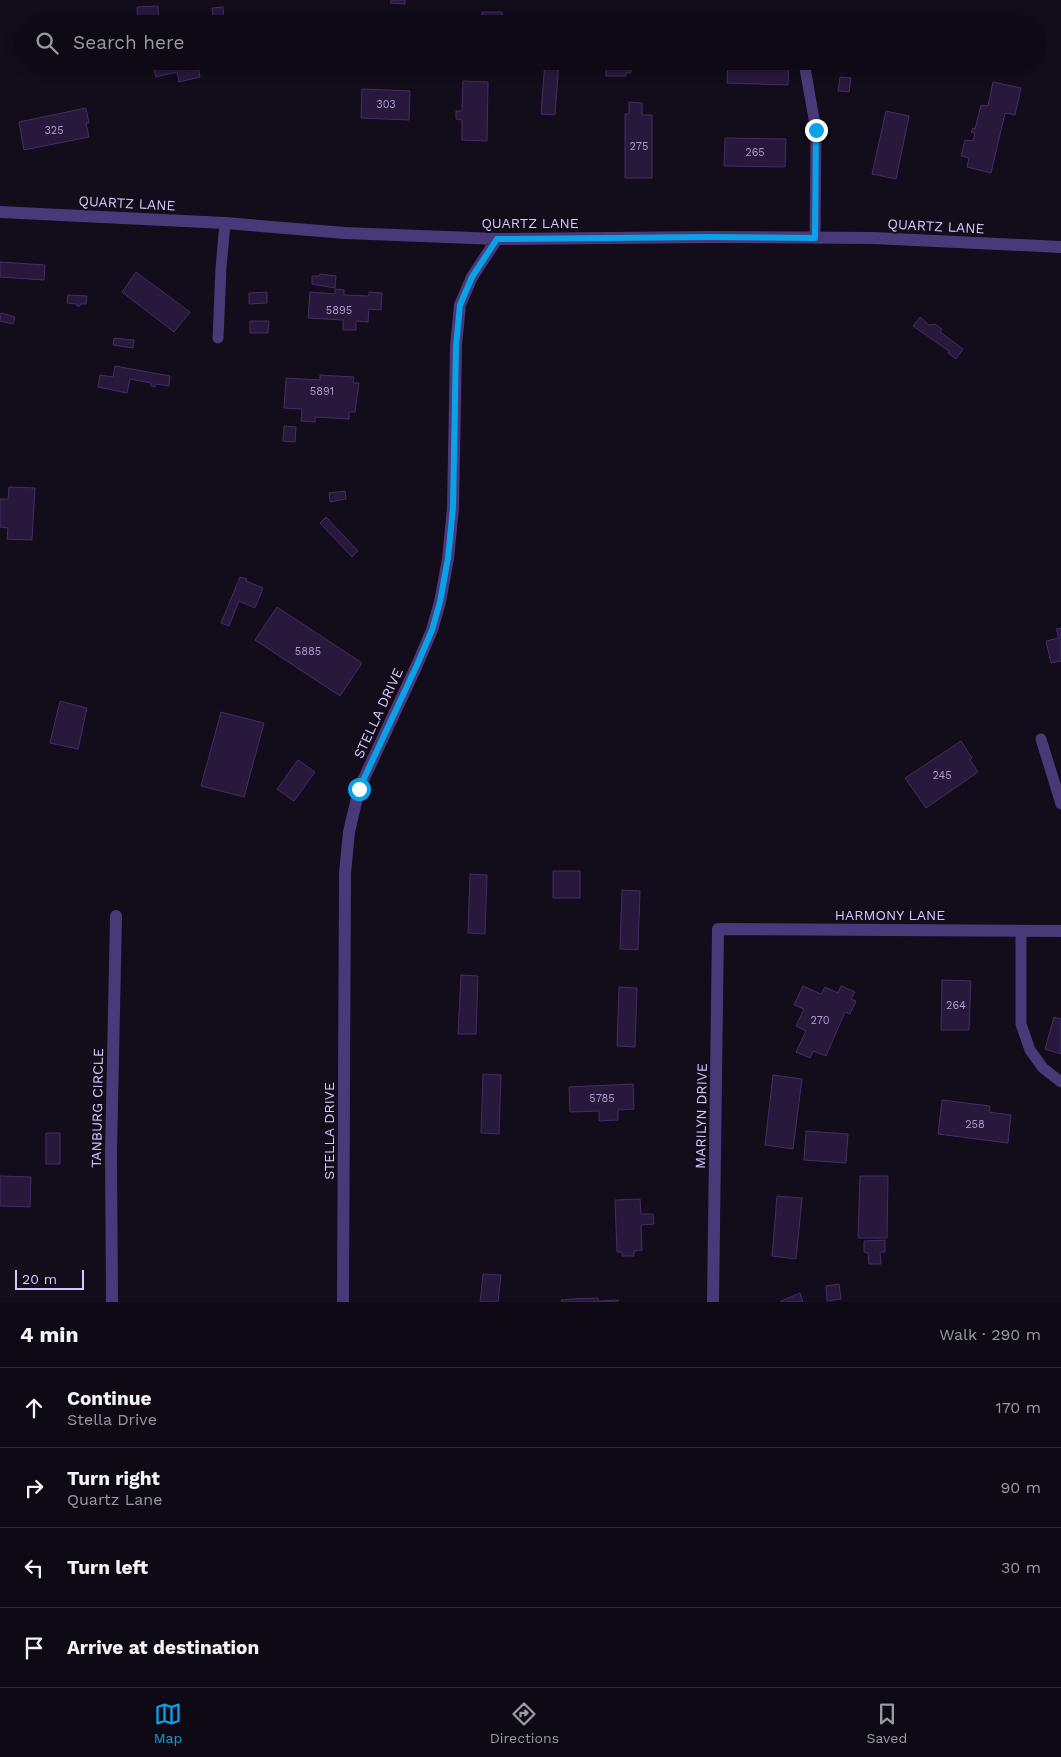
<!DOCTYPE html>
<meta charset="utf-8">
<style>
body{margin:0;font-family:"Work Sans",sans-serif;background:#17121d;color:#f1f3f6}
.scale{position:absolute;left:15px;bottom:12px;width:69px;box-sizing:border-box;padding-left:5px;border:2px solid #d9c8fd;border-top:0;font-size:14px;line-height:18px;white-space:nowrap;color:#d9c8fd;-webkit-text-stroke:4px #120c1b;paint-order:stroke}
.stop{position:absolute;width:15px;height:15px;margin:-11px;border:4px solid #0aa2e7;border-radius:50%;background:#fff}
.stop.end{background:#0aa2e7;border-color:#fff;box-shadow:0 1px 5px #0008}
.list{margin:0;padding:0;list-style:none}
h2{display:flex;justify-content:space-between;align-items:center;height:65px;margin:0;padding:0 20px;font-size:21px}
h2 small{font-size:16px;font-weight:400;color:#9b9aa0}
.list li{display:grid;grid-template-columns:32px 1fr auto;gap:15px;align-items:center;box-sizing:border-box;height:80px;padding:0 20px;border-top:1px solid #2e2a34}
.list b{display:block;font-size:19px;white-space:nowrap}
.list p{margin:0;font-size:16px;white-space:nowrap;color:#9b9aa0}
.list em{font-size:16px;font-style:normal;color:#9b9aa0}
.icon{flex:none;width:28px;height:28px;fill:none;stroke:currentColor;stroke-width:2;stroke-linecap:round;stroke-linejoin:round}
.map{position:relative;flex:none;width:1061px;height:1302px;overflow:hidden}
.search{position:absolute;background:#0e0914;box-shadow:0 2px 12px #0003;left:15px;right:15px;top:15px;height:55px;display:flex;align-items:center;gap:12px;box-sizing:border-box;padding:0 18px;border-radius:28px;color:#9b9aa0;font-size:19px}
.sheet{height:385px;background:#0e0914}
nav{display:flex;justify-content:space-around;align-items:center;box-sizing:border-box;height:70px;border-top:1px solid #2e2a34;background:#0e0914;font-size:14px;color:#9b9aa0}
nav a{display:grid;justify-items:center;gap:2px}
nav .on{color:#0aa2e7}
.map>svg:first-child{display:block}
.building{fill:#27193b;stroke:#442c66}
.lines{fill:none;stroke-linecap:round;stroke-linejoin:round}
.lane{stroke:#493978;stroke-width:11}
.street{stroke:#493978;stroke-width:12}
.route{stroke:#0aa2e7;stroke-width:6}
.labels{text-anchor:middle;stroke-width:4;stroke-linejoin:round;paint-order:stroke}
.number-label{font-size:11px;fill:#ac9ccc}
.street-label{font-size:14px;fill:#d9c8fd;stroke:#120c1b}
</style>
<div class="map">
<svg width="1061" height="1302" viewBox="0 0 1061 1302">
<rect width="100%" height="100%" fill="#120c1b"/>
<path class="building" d="M391,0h14v4l-15,-1z
M158,6l1,18h-21l-1,-17z
M223,7l1,11 -11,1 -1,-11z
M482,12h20l1,12h-21z
M258,20l71,1v3h-72z
M598,20h34v4h-34z
M152,61h45l3,16 -21,5 -2,-10 -21,5z
M545,61h14l-4,54 -14,-1z
M606,61h20v5h5v7h-5v3h-20z
M728,61h61l-1,24 -61,-2z
M840,77l11,1 -2,14 -11,-1z
M463,81l25,1 -1,59 -25,-1v-20l-6,-1v-8h6z
M993,82l28,6 -6,27 -10,-2 -14,60 -24,-6 2,-9 -8,-2 4,-16 8,1 2,-8 -4,-1 2,-4 2,1 6,-24 7,1z
M362,89l48,2 -1,29 -48,-2z
M629,102l13,1v12h10v63h-27v-64h4z
M86,108l3,15h-3l3,14 -65,13 -5,-28z
M886,111l23,5 -13,63 -24,-5z
M725,138l61,1 -1,28 -61,-1z
M0,262l45,3 -1,15 -44,-3z
M136,272l54,40 -16,20 -52,-40z
M320,274l16,2 -1,12 -23,-4v-8h7z
M335,289l9,1v5l25,1v-4l13,1 -1,17 -12,-1 -1,13 -12,-1v9h-13v-10l-35,-2 2,-26 25,2z
M267,292v11l-18,1v-11z
M68,295l19,1 -1,8h-6v2h-3v-2l-10,-1z
M1,313l14,4 -2,7 -13,-3z
M920,317l9,8 6,-1 7,5 -2,3 23,17 -7,10 -8,-6 1,-2 -36,-25z
M250,321h19l-1,12h-18z
M114,338l20,2 -1,8 -20,-3z
M115,366l55,10 -1,10 -13,-2 -1,3 -4,-1v-3l-21,-4 -3,14 -29,-6 2,-12 13,2z
M320,375l34,2 -1,6h6l-4,29h-6v7l-34,-2v5l-14,-1 1,-12 -18,-1 2,-30 34,2z
M284,426l12,1 -1,15 -12,-1z
M9,487l26,1 -3,52 -25,-1 1,-11 -8,-1v-28h8z
M345,491l1,8 -16,3 -1,-9z
M326,517l32,34 -6,6 -32,-34z
M240,577l7,2 -1,2 17,7 -8,20 -16,-7 -10,25 -8,-3z
M277,607l85,56 -22,33 -85,-56z
M1061,628v33l-10,2 -5,-22 13,-3 -3,-9z
M60,701l27,7 -9,41 -28,-6z
M221,712l43,11 -20,74 -43,-11z
M961,741l11,17 -2,2 8,12 -52,36 -21,-30z
M298,760l17,12 -21,29 -17,-12z
M553,871h27v27h-27z
M470,874l17,1 -2,59 -17,-1z
M622,890l18,1 -2,59 -18,-1z
M461,975l17,1 -2,58h-18z
M942,980l29,1 -2,49h-28z
M803,986l18,8 4,-7 13,6 3,-7 14,6 -4,7 5,2 -6,13 -5,-2 -19,44 -13,-5 -3,7 -14,-6 10,-21 -10,-5 8,-17 -10,-4z
M619,987l18,1 -2,59 -18,-1z
M1054,1017l7,2v35l-16,-5z
M483,1074l18,1 -2,59 -18,-1z
M773,1075l29,4 -9,70 -28,-4z
M633,1084l1,25 -16,1v10l-19,1v-10l-29,1 -1,-25z
M942,1100l48,6 -1,6 22,3 -3,28 -70,-9z
M806,1131l42,3 -2,29 -42,-3z
M46,1133h14v31h-14z
M0,1176l31,1 -1,30 -30,-1z
M860,1176h28l-1,62h-29z
M777,1196l25,2 -6,61 -24,-3z
M640,1199l1,15h12l1,10 -13,1 1,25 -8,1v5h-12v-4h-5l-2,-52z
M885,1240v12h-5l1,12h-12l-1,-11 -4,-1v-11z
M483,1274l18,1 -3,27h-18z
M839,1284l2,15 -14,2 -1,-15z
M800,1293l3,9h-22v-1z
M598,1298v3l20,-1v2h-56l-1,-2 10,-1z"/>
<g class="lines">
<path class="lane" d="M805,68l11,62 -1,108
M218,338l3,-70 4,-45
M1041,739l20,65
M1021,931v93l9,26 13,18 18,14"/>
<path class="street" d="M0,212l225,11 120,10 152,6 211,-2 166,1 187,9
M112,1302l-1,-149 5,-237
M343,1302l2,-429 4,-41 10,-43 58,-124 15,-35 8,-28 8,-43 5,-51 3,-162 4,-41 12,-28 25,-38
M713,1302l5,-373 343,2"/>
</g>
<g class="lines">
<path class="route" d="M359,789l58,-124 15,-35 8,-28 8,-44 5,-50 3,-162 4,-41 12,-28 25,-38 211,-2 107,1 1,-108"/>
</g>
<g class="labels">
<g class="number-label">
<text x="386" y="108">303</text>
<text x="54" y="134">325</text>
<text x="639" y="150">275</text>
<text x="755" y="156">265</text>
<text x="339" y="314">5895</text>
<text x="322" y="395">5891</text>
<text x="308" y="655">5885</text>
<text x="942" y="779">245</text>
<text x="956" y="1009">264</text>
<text x="820" y="1024">270</text>
<text x="602" y="1102">5785</text>
<text x="975" y="1128">258</text>
</g>
<g class="street-label">
<text transform="translate(127 203) rotate(3)" y="5">QUARTZ LANE</text>
<text x="530" y="228">QUARTZ LANE</text>
<text transform="translate(936 226) rotate(3)" y="5">QUARTZ LANE</text>
<text transform="translate(378 713) rotate(-65)" y="5">STELLA DRIVE</text>
<text x="890" y="920">HARMONY LANE</text>
<text transform="translate(97 1108) rotate(-89)" y="5">TANBURG CIRCLE</text>
<text transform="translate(701 1116) rotate(-89)" y="5">MARILYN DRIVE</text>
<text transform="translate(329 1131) rotate(-90)" y="5">STELLA DRIVE</text>
</g>
</g>
</svg>
<div class="scale">20 m</div>
<div class="stop" style="left:359px;top:789px"></div>
<div class="stop end" style="left:816px;top:130px"></div>
<div class="search"><svg class="icon" aria-label="search" viewBox="0 0 24 24"><circle cx="10" cy="10" r="6"/><path d="M15 15l6 6"/></svg>Search here</div>
</div>
<section class="sheet">
<h2>4 min<small>Walk · 290 m</small></h2>
<ul class="list">
<li><svg class="icon" aria-label="ahead" viewBox="0 0 24 24"><path d="M12 20V5M6 11l6-6 6 6"/></svg><div><b>Continue</b><p>Stella Drive</p></div><em>170 m</em></li>
<li><svg class="icon" aria-label="right" viewBox="0 0 24 24"><path d="M7 20v-9h11M14 6l5 5-5 5"/></svg><div><b>Turn right</b><p>Quartz Lane</p></div><em>90 m</em></li>
<li><svg class="icon" aria-label="left" viewBox="0 0 24 24"><path d="M17 20v-9H6M10 6l-5 5 5 5"/></svg><div><b>Turn left</b></div><em>30 m</em></li>
<li><svg class="icon" aria-label="arrive" viewBox="0 0 24 24"><path d="M6 21V4h12l-3 4 3 4H6"/></svg><div><b>Arrive at destination</b></div></li>
</ul>
</section>
<nav>
<a class="on"><svg class="icon" aria-label="map" viewBox="0 0 24 24"><path d="M3 6l6-2 6 2 6-2v14l-6 2-6-2-6 2zM9 4v14M15 6v14"/></svg>Map</a>
<a><svg class="icon" aria-label="directions" viewBox="0 0 24 24"><path d="M12 3l9 9-9 9-9-9zM9 14v-3h6M13 9l2 2-2 2"/></svg>Directions</a>
<a><svg class="icon" aria-label="saved" viewBox="0 0 24 24"><path d="M7 4h10v16l-5-4-5 4z"/></svg>Saved</a>
</nav>
